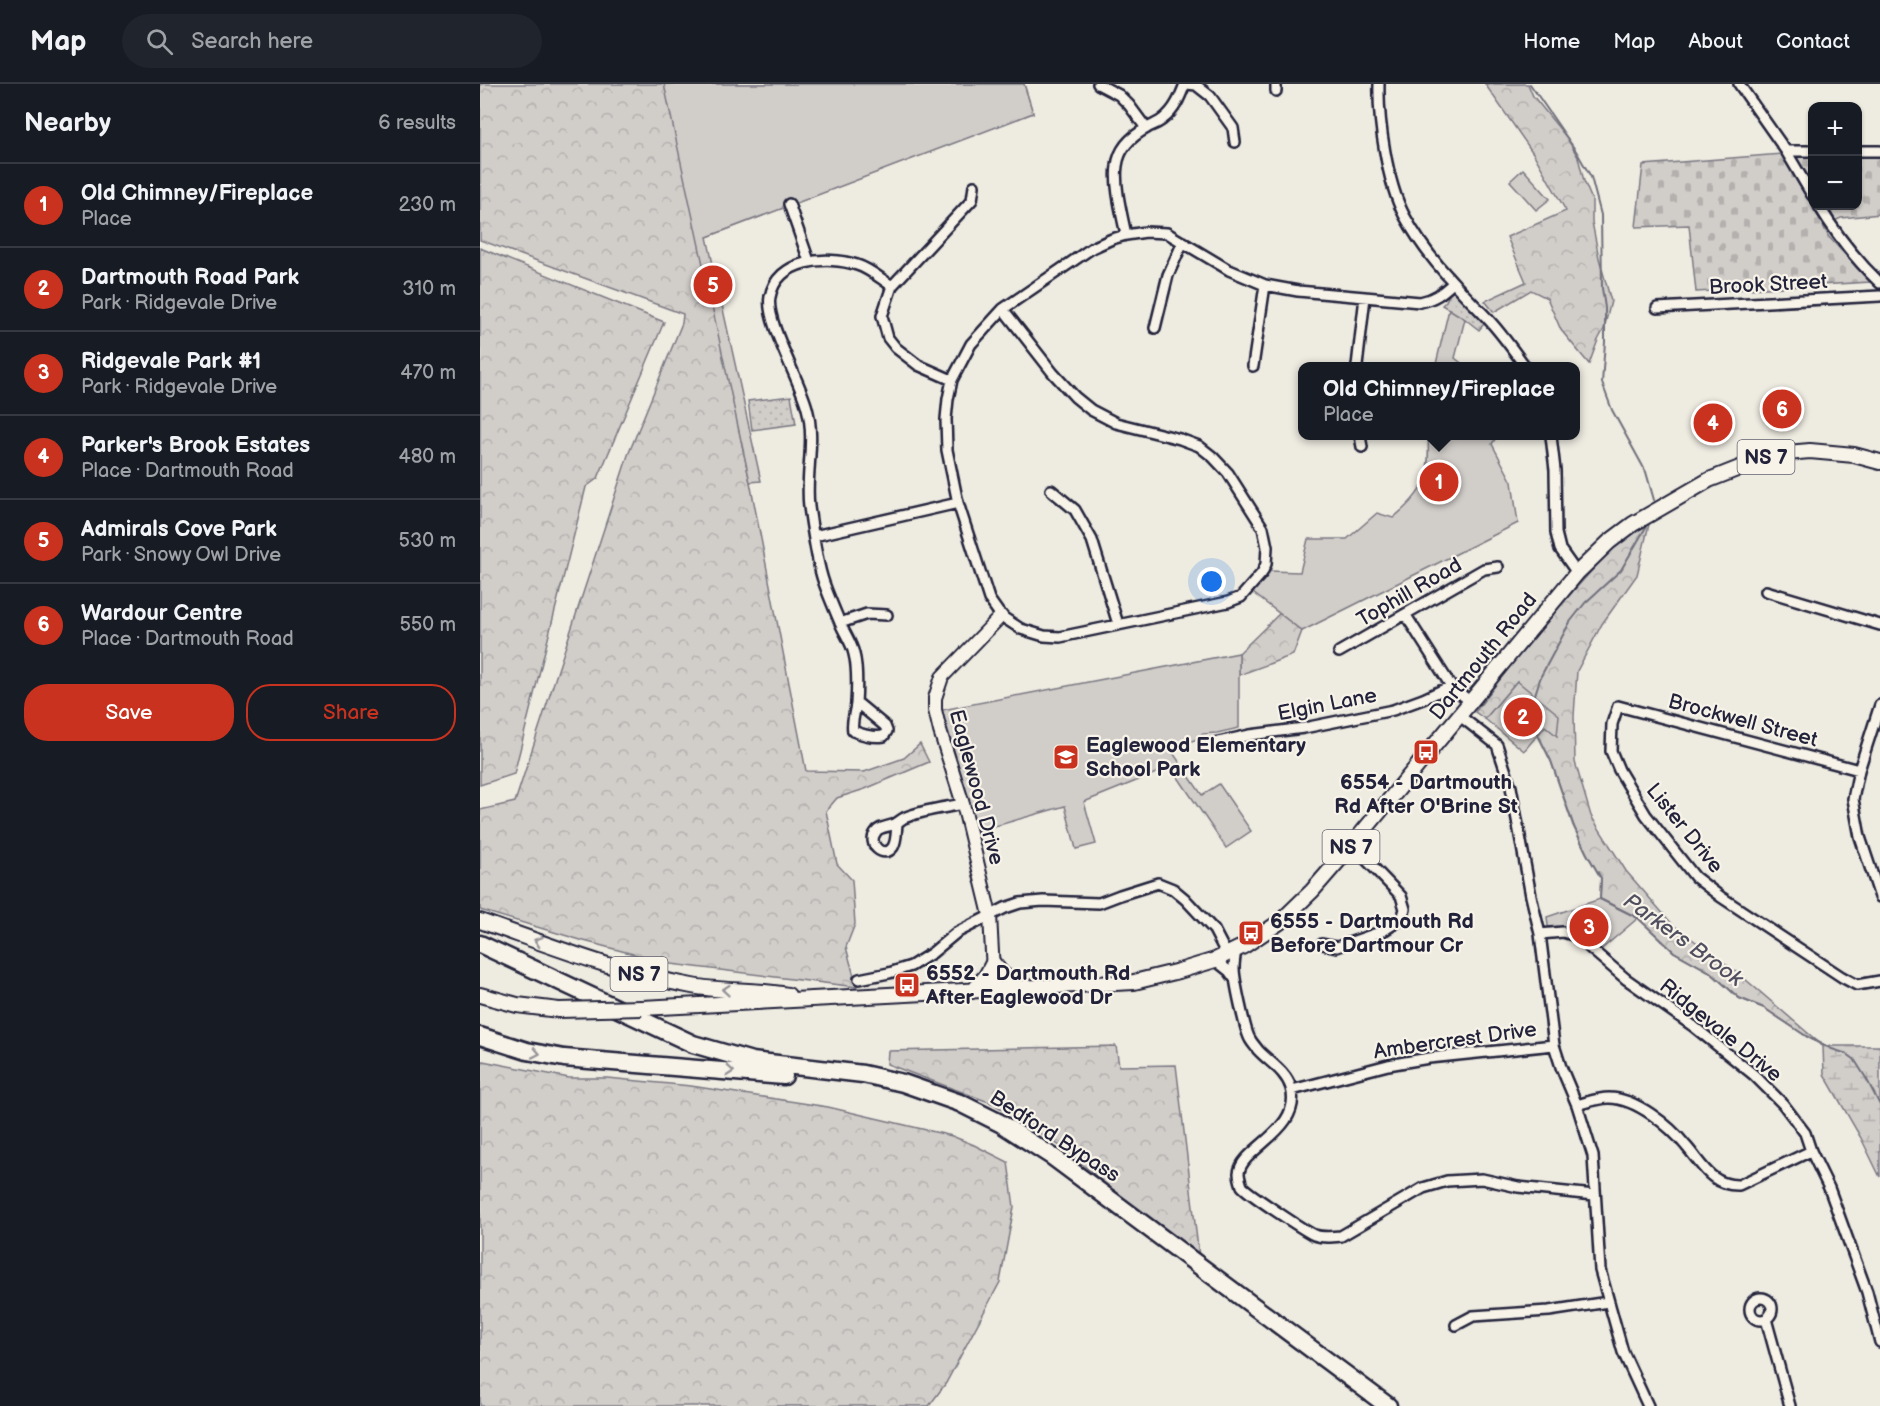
<!DOCTYPE html>
<meta charset="utf-8">
<style>
body{margin:0;font-family:"Balsamiq Sans",sans-serif;background:#20242c;color:#f1f3f6}
.controls{position:absolute;right:18px;top:18px;display:grid;overflow:hidden;border-radius:12px;box-shadow:0 2px 4px #0004}
.controls button{width:54px;height:54px;display:grid;place-items:center;padding:0;border:0;border-bottom:2px solid #363941;background:#171b24;color:#f1f3f6;font:30px sans-serif}
.you{position:absolute;left:732px;top:498px;width:21px;height:21px;margin:-15px;border:4px solid #fff;border-radius:50%;background:#1a73e8;box-shadow:0 0 0 9px #1a73e833}
.badge{display:grid;place-items:center;width:39px;height:39px;border-radius:50%;background:#c8321e;color:#fff;font-size:20px;font-weight:700}
.pin{position:absolute;translate:-50% -50%;border:3px solid #fff;box-shadow:0 2px 6px #0006}
.popup{position:absolute;left:818px;top:278px;width:282px;height:78px;box-sizing:border-box;display:grid;place-content:center;border-radius:12px;background:#171b24;filter:drop-shadow(0 2px 4px #0005);font-size:20px;white-space:nowrap;color:#9ea1a6}
.popup b{font-size:22px;color:#f1f3f6}
.popup::after{content:'';position:absolute;left:50%;top:100%;margin-left:-12px;border:12px solid transparent;border-top-color:#171b24}
.list{margin:0;padding:0;list-style:none}
h2{display:flex;justify-content:space-between;align-items:center;height:78px;margin:0;padding:0 24px;font-size:26px}
h2 small{font-size:20px;font-weight:400;color:#9ea1a6}
.list li{display:grid;grid-template-columns:39px 1fr auto;gap:18px;align-items:center;box-sizing:border-box;height:84px;padding:0 24px;border-top:2px solid #363941}
.list b{display:block;font-size:22px;white-space:nowrap}
.list p{margin:0;font-size:20px;white-space:nowrap;color:#9ea1a6}
.list em{font-size:20px;font-style:normal;color:#9ea1a6}
.actions{display:flex;gap:12px;padding:18px 24px}
.actions a{flex:1;padding:14px 0;border:2px solid #c8321e;border-radius:24px;text-align:center;font-size:21px;color:#c8321e}
.actions .main{background:#c8321e;color:#fff}
.icon{flex:none;width:33px;height:33px;fill:none;stroke:currentColor;stroke-width:2;stroke-linecap:round;stroke-linejoin:round}
.map{position:relative;flex:none;width:1400px;height:1322px;overflow:hidden}
header{display:flex;align-items:center;gap:36px;box-sizing:border-box;height:84px;padding:0 30px;background:#171b24;border-bottom:2px solid #363941}
header strong{font-size:28px}
nav{display:flex;gap:33px;margin-inline-start:auto;font-size:21px}
.search{width:420px;height:54px;background:#20242c;display:flex;align-items:center;gap:15px;box-sizing:border-box;padding:0 21px;border-radius:33px;color:#9ea1a6;font-size:22px}
main{display:flex}
aside{flex:1;background:#171b24}
.map>svg:first-child{display:block}
.grass{fill:url(#grass-dots);stroke:#7a7882;stroke-width:1.5}
.forest{fill:url(#forest-crowns);stroke:#7a7882;stroke-width:1.5}
.wetland{fill:url(#wetland-marsh);stroke:#7a7882;stroke-width:1.5}
.cemetery{fill:url(#cemetery-stones);stroke:#7a7882;stroke-width:1.5}
.park{fill:#d1cdc9;stroke:#7a7882;stroke-width:1.5}
.lines{fill:none;stroke-linecap:round;stroke-linejoin:round}
.stream{stroke:#716f7b;stroke-width:2}
.street-casing{stroke:#22223b;stroke-width:14}
.secondary-casing{stroke:#22223b;stroke-width:16}
.primary-casing{stroke:#22223b;stroke-width:18}
.highway-casing{stroke:#22223b;stroke-width:21}
.street{stroke:#f7f3e8;stroke-width:9}
.secondary{stroke:#f7f3e8;stroke-width:12}
.primary{stroke:#f7f3e8;stroke-width:14}
.highway{stroke:#f7f3e8;stroke-width:16}
.primary-bridge-casing{stroke:#22223b;stroke-width:18;stroke-linecap:butt}
.primary-bridge{stroke:#f7f3e8;stroke-width:14}
.oneway{stroke:#97959a}
.labels{text-anchor:middle;stroke-width:4.5;stroke-linejoin:round;paint-order:stroke}
.shield{fill:#f7f3e8;stroke:#62616f;stroke-width:1.5}
.shield-label{font-size:20px;font-weight:bold;fill:#22223b}
.street-label{font-size:21px;fill:#22223b;stroke:#f7f3e8}
.poi-label{font-size:21px;font-weight:bold;fill:#22223b;stroke:#f7f3e8;text-anchor:start}
.water-label{font-size:22px;font-style:italic;fill:#504f60;stroke:#f7f3e8}
</style>
<header>
<strong>Map</strong>
<div class="search"><svg class="icon" aria-label="search" viewBox="0 0 24 24"><circle cx="10" cy="10" r="6"/><path d="M15 15l6 6"/></svg>Search here</div>
<nav><a>Home</a><a>Map</a><a>About</a><a>Contact</a></nav>
</header>
<main>
<aside>
<h2>Nearby<small>6 results</small></h2>
<ul class="list">
<li><span class="badge">1</span><div><b>Old Chimney/Fireplace</b><p>Place</p></div><em>230 m</em></li>
<li><span class="badge">2</span><div><b>Dartmouth Road Park</b><p>Park · Ridgevale Drive</p></div><em>310 m</em></li>
<li><span class="badge">3</span><div><b>Ridgevale Park #1</b><p>Park · Ridgevale Drive</p></div><em>470 m</em></li>
<li><span class="badge">4</span><div><b>Parker's Brook Estates</b><p>Place · Dartmouth Road</p></div><em>480 m</em></li>
<li><span class="badge">5</span><div><b>Admirals Cove Park</b><p>Park · Snowy Owl Drive</p></div><em>530 m</em></li>
<li><span class="badge">6</span><div><b>Wardour Centre</b><p>Place · Dartmouth Road</p></div><em>550 m</em></li>
</ul>
<div class="actions"><a class="main">Save</a><a>Share</a></div>
</aside>
<div class="map">
<svg width="1400" height="1322" viewBox="0 0 1400 1322">
<defs>
<pattern id="grass-dots" width="8" height="8" patternUnits="userSpaceOnUse" patternTransform="scale(1.5)"><rect width="8" height="8" fill="#d1cdc9"/><path d="M2 2h.1M6 6h.1" fill="none" stroke="#b3b0ae" stroke-width="1.8" stroke-linecap="round"/></pattern>
<pattern id="forest-crowns" width="20" height="18" patternUnits="userSpaceOnUse" patternTransform="scale(1.5)"><rect width="20" height="18" fill="#d1cdc9"/><path d="M2 6a3 3 0 1 1 6 0M12 15a3 3 0 1 1 6 0" fill="none" stroke="#b3b0ae"/></pattern>
<pattern id="wetland-marsh" width="20" height="14" patternUnits="userSpaceOnUse" patternTransform="scale(1.5)"><rect width="20" height="14" fill="#d1cdc9"/><path d="M1 5h8M5 5V1M11 12h8M15 12V8" fill="none" stroke="#b3b0ae"/></pattern>
<pattern id="cemetery-stones" width="16" height="16" patternUnits="userSpaceOnUse" patternTransform="scale(1.5)"><rect width="16" height="16" fill="#d1cdc9"/><path d="M2 7V4a2 2 0 0 1 4 0v3zM10 15v-3a2 2 0 0 1 4 0v3z" fill="#b3b0ae"/></pattern>
</defs>
<rect width="100%" height="100%" fill="#eeebe1"/>
<filter id="ink" filterUnits="userSpaceOnUse"><feTurbulence type="fractalNoise" baseFrequency=".0167" numOctaves="2"/><feDisplacementMap in="SourceGraphic" scale="12" xChannelSelector="R" yChannelSelector="G"/><feConvolveMatrix kernelMatrix="1 2 1 2 8 2 1 2 1" color-interpolation-filters="sRGB"/></filter>
<g filter="url(#ink)">
<path class="grass" d="M973,202l34,34 -8,10 -14,-11 -23,-14 4,-4z
M311,312l5,28 -44,6 -4,-29z"/>
<path class="forest" d="M0,0h544l9,29 -334,127 51,242 56,289 58,1 40,-14 16,-14 9,18 -64,27 -28,9 -11,13 11,53 15,16 3,44 -9,23 11,40 -186,-23 -87,-23 -104,-31v-100l35,-8 113,-347 54,-132 1,-9 -203,-74z
M1005,0h43l5,12 34,42 11,19 6,24 8,19v22l7,36 12,43 -7,28 -6,11 -9,24 -28,-34 -14,-32 -16,-8 -37,22 -9,-11 41,-19 -19,-45 59,-26 -33,-58z
M0,164l184,74 -66,156 -12,9 -72,287 -34,11z
M1170,436l-13,55 -35,49 -25,47 -3,45 1,46 16,54 35,55 47,54 65,48 85,73 -17,-10 -42,-28 -25,-10 -29,-26 -36,-20 -36,-34 -38,-19 1,-21 -14,-24 -12,-25 -24,-68 -13,-26 7,-9 12,9 -40,-54 -32,38 -10,-7 62,-81 79,-87z
M800,529l22,18 -9,24 -54,20v-22z
M636,962l3,20 57,-1 24,200 -138,-118 -68,-43 -107,-40 1,-13z
M3,977l86,17h38l84,8 137,21 124,29 22,9 34,17 6,45 -14,75 -54,101 -17,23h-449v-343z"/>
<path class="wetland" d="M1343,962h57v131l-19,-39 -37,-64z"/>
<path class="cemetery" d="M1400,69v61l-39,4 -18,8 6,11 41,45 -174,10 -7,-67 -53,2 7,-62 139,-11h30v52h46v-52z"/>
<path class="park" d="M184,0h360l9,29 -326,124 54,244 -11,1z
M1043,85l27,30 -14,11 -26,-29z
M969,225l16,10 -10,39 10,8h-59l30,-2z
M948,352h69l-5,8 20,38 6,41 -216,108 -49,-38 15,-22 32,1 8,-33h39l30,-26 16,5c33,-27 37,-41 35,-82z
M759,569v75l-22,5 -14,1 -8,6 -26,7 33,48 17,-11 32,47 -25,17 -55,-81 -87,35 12,42 -20,5 -11,-43 -87,25 -36,-121z
M1037,597l42,34 -2,21 -12,-10 -21,25 -39,-32z
M1120,815l38,19 -41,35 -34,-25h-12l-3,-2 -1,-9z"/>
<g class="lines">
<path class="stream" d="M1050,0l46,67 15,26 10,38 1,73 3,20v34l-3,41 10,27 34,62 8,28
M1166,443l-25,43 -36,33 -15,19 -29,54 -9,28 4,27 15,30 22,64 14,29 14,24 -1,21 38,19 36,34 36,20 29,26 25,10 42,28 26,13 15,5 7,5 12,19 14,27"/>
<g class="street-casing">
<path id="street" d="M618,0l21,11 10,10 17,23
M707,0l9,1 14,11 23,32 2,14
M796,0v7
M899,0c-1,37 8,98 25,131 13,24 30,47 49,67 11,13 23,24 35,37 14,15 25,31 37,47
M1259,0l47,67 26,44
M1306,67h26
M1378,67h22
M309,120l20,57
M1339,122c17,28 37,54 61,77
M646,151c-4,-20 -12,-50 -9,-69 2,-18 15,-30 30,-38 5,-3 12,-5 16,-9 12,-9 17,-22 22,-35
M1177,224l223,-12
M523,225l50,64 22,24 16,13 25,13 64,16 19,7 14,11 15,16 35,55 4,19 -1,17 -4,9 -21,24 -13,5 -168,35 -16,-1 -23,-7 -20,-13 -12,-17 -31,-96 -11,-53 -1,-31 2,-20 4,-19 19,-36 32,-35 89,-61 20,-9 14,-4 20,-3 21,1 62,37 36,15 33,6 122,11c15,-3 22,-9 33,-19
M675,244l13,-53 15,-33
M773,282l12,-81
M877,282l8,-69
M472,296l-34,-15 -22,-17 -8,-10 -6,-22 10,-30 80,-86 2,-14
M880,352l2,11
M1071,352l4,34 1,63 4,16 17,24
M571,406l24,20 17,30 26,84
M334,452l144,-33
M1286,507l114,34
M925,530l46,72 21,17
M360,539l27,-9 20,1
M859,568l145,-83 14,-2
M376,618l29,24 2,5 -3,5c-11,2 -21,-1 -31,-5 -2,-9 2,-18 3,-27 1,-16 2,-35 -2,-50 -2,-10 -9,-20 -13,-29 -6,-14 -12,-28 -17,-42 -7,-19 -12,-55 -15,-76 -4,-33 7,-66 -2,-99 -7,-28 -42,-87 -37,-111 7,-38 57,-42 87,-32 13,4 24,14 35,21
M1400,621l-21,65 -6,29 7,38 20,60
M980,632l37,29 14,42 20,109 9,38 14,111 7,22 16,38 16,51 7,114 23,82 25,54
M725,661l45,-10 54,-7 89,-18 30,-11 28,-13
M1379,686l-241,-64 -6,18 -1,27 8,19 27,45 49,62 26,20 121,80 15,8 23,-4
M417,740c-1,7 0,16 -4,23 -9,13 -27,-3 -17,-15 3,-5 11,-5 16,-7 5,-1 8,-5 12,-7 18,-8 40,-10 59,-14
M1060,850l23,-2 13,4 50,43 67,47 61,49 29,29 22,29 6,18 18,37 38,104 13,50
M842,860l15,3 46,-16 19,-12 3,-10 -4,-13 -49,-51
M756,866c-1,6 -2,12 -2,18 0,11 11,63 16,71 2,4 6,8 8,11 11,12 28,21 33,38 12,42 -50,60 -52,85 0,3 2,10 3,13 4,6 63,45 72,49 9,3 18,2 27,1l82,-48 24,-7 35,-2 36,8 76,8
M735,876l14,11 5,7
M379,895l30,-6 22,-7 21,-13 24,-20 49,-25 15,-5 23,-2 56,2 21,-8 38,-12 15,6 12,10 29,31 13,25
M812,1006l96,-25 41,-7 125,-13
M1097,1021c11,-3 21,-7 32,-7 27,0 61,28 77,48 16,18 25,40 53,39l72,-34
M1270 1225a11 11 0 1 1 22 0a11 11 0 1 1-22 0Z
M1286,1235l24,87
M976,1241l17,-9 76,-5 59,-9"/>
</g>
<g class="secondary-casing">
<path id="secondary" d="M514,906l-4,-75 -27,-111 -23,-73 -5,-21v-12l7,-21 59,-61"/>
</g>
<g class="primary-casing">
<path id="primary" d="M0,837c69,24 139,52 212,65 32,6 64,3 96,9
M493,907l13,-15 7,-13 9,11 20,15
M0,911l37,10 42,5
M162,924l492,-26 45,-11 36,-11 29,-14 36,-24 32,-31 40,-46 225,-272 32,-31 24,-18 76,-44 66,-26 35,-3 44,4 26,7"/>
</g>
<g class="highway-casing">
<path id="highway" d="M0,860l213,100 59,17 111,13 40,9 57,20 40,20 53,34 335,249
M0,952l47,15 37,7 220,18"/>
</g>
<use href="#street" class="street"/>
<use href="#secondary" class="secondary"/>
<use href="#primary" class="primary"/>
<use href="#highway" class="highway"/>
<g class="primary-bridge-casing">
<path id="primary-bridge" d="M79,926l83,-2"/>
</g>
<use href="#primary-bridge" class="primary-bridge"/>
</g>
<defs><path id="oneway-chevron" d="M-2-3.5L2.5 0L-2 3.5" fill="none" stroke-width="1.6" stroke-linecap="round" stroke-linejoin="round" transform="scale(1.5)"/></defs>
<g class="oneway">
<use href="#oneway-chevron" transform="translate(58 857) rotate(-161)"/>
<use href="#oneway-chevron" transform="translate(246 906) rotate(-175)"/>
<use href="#oneway-chevron" transform="translate(56 969) rotate(11)"/>
<use href="#oneway-chevron" transform="translate(250 987) rotate(5)"/>
</g>
</g>
<defs>
<g id="bus-square" transform="scale(1.35)"><rect x="-9" y="-9" width="18" height="18" rx="4" fill="#c8321e" stroke="#f7f3e8"/><path d="M-5-6H5V4H4V6H2V4H-2V6H-4V4H-5ZM-3.5-4V0h7V-4ZM-3.5 1.2v1.5H-2V1.2ZM2 1.2v1.5H3.5V1.2Z" fill="#fff"/></g>
<g id="school-square" transform="scale(1.35)"><rect x="-9" y="-9" width="18" height="18" rx="4" fill="#c8321e" stroke="#f7f3e8"/><path d="M0-5L7-2L0 1L-7-2ZM-4 1L0 2.5L4 1V4Q0 6-4 4Z" fill="#fff"/></g>
</defs>
<g fill-rule="evenodd">
<use href="#bus-square" x="946" y="668"/>
<use href="#school-square" x="586" y="673"/>
<use href="#bus-square" x="771" y="849"/>
<use href="#bus-square" x="427" y="901"/>
</g>
<g class="labels">
<g class="shield">
<rect x="1257.5" y="356" width="57" height="34" rx="4.5"/>
<rect x="842.5" y="746" width="57" height="34" rx="4.5"/>
<rect x="130.5" y="873" width="57" height="34" rx="4.5"/>
</g>
<g class="shield-label">
<text x="1286" y="380">NS 7</text>
<text x="871" y="770">NS 7</text>
<text x="159" y="897">NS 7</text>
</g>
<g class="street-label">
<text transform="translate(1288 200) rotate(-3)" y="7">Brook Street</text>
<text transform="translate(929 508) rotate(-30)" y="7">Tophill Road</text>
<text transform="translate(1003 572) rotate(-51)" y="7">Dartmouth Road</text>
<text transform="translate(847 620) rotate(-11)" y="7">Elgin Lane</text>
<text transform="translate(1263 636) rotate(15)" y="7">Brockwell Street</text>
<text transform="translate(497 703) rotate(75)" y="7">Eaglewood Drive</text>
<text transform="translate(1205 744) rotate(51)" y="7">Lister Drive</text>
<text transform="translate(1241 946) rotate(39)" y="7">Ridgevale Drive</text>
<text transform="translate(975 956) rotate(-8)" y="7">Ambercrest Drive</text>
<text transform="translate(575 1052) rotate(33)" y="7">Bedford Bypass</text>
</g>
<g class="poi-label">
<text x="606" y="668">Eaglewood Elementary<tspan x="606" dy="24">School Park</tspan></text>
<text x="946" y="705" text-anchor="middle">6554 - Dartmouth<tspan x="946" dy="24">Rd After O'Brine St</tspan></text>
<text x="790" y="844">6555 - Dartmouth Rd<tspan x="790" dy="24">Before Dartmour Cr</tspan></text>
<text x="446" y="896">6552 - Dartmouth Rd<tspan x="446" dy="24">After Eaglewood Dr</tspan></text>
</g>
<g class="water-label">
<text transform="translate(1204 855) rotate(36)" y="8">Parkers Brook</text>
</g>
</g>
</svg>
<div class="controls">
<button>+</button>
<button>−</button>
</div>
<div class="you"></div>
<div class="pin badge" style="left:959px;top:398px">1</div>
<div class="popup"><b>Old Chimney/Fireplace</b>Place</div>
<div class="pin badge" style="left:1043px;top:633px">2</div>
<div class="pin badge" style="left:1109px;top:843px">3</div>
<div class="pin badge" style="left:1233px;top:339px">4</div>
<div class="pin badge" style="left:233px;top:201px">5</div>
<div class="pin badge" style="left:1302px;top:325px">6</div>
</div>
</main>
